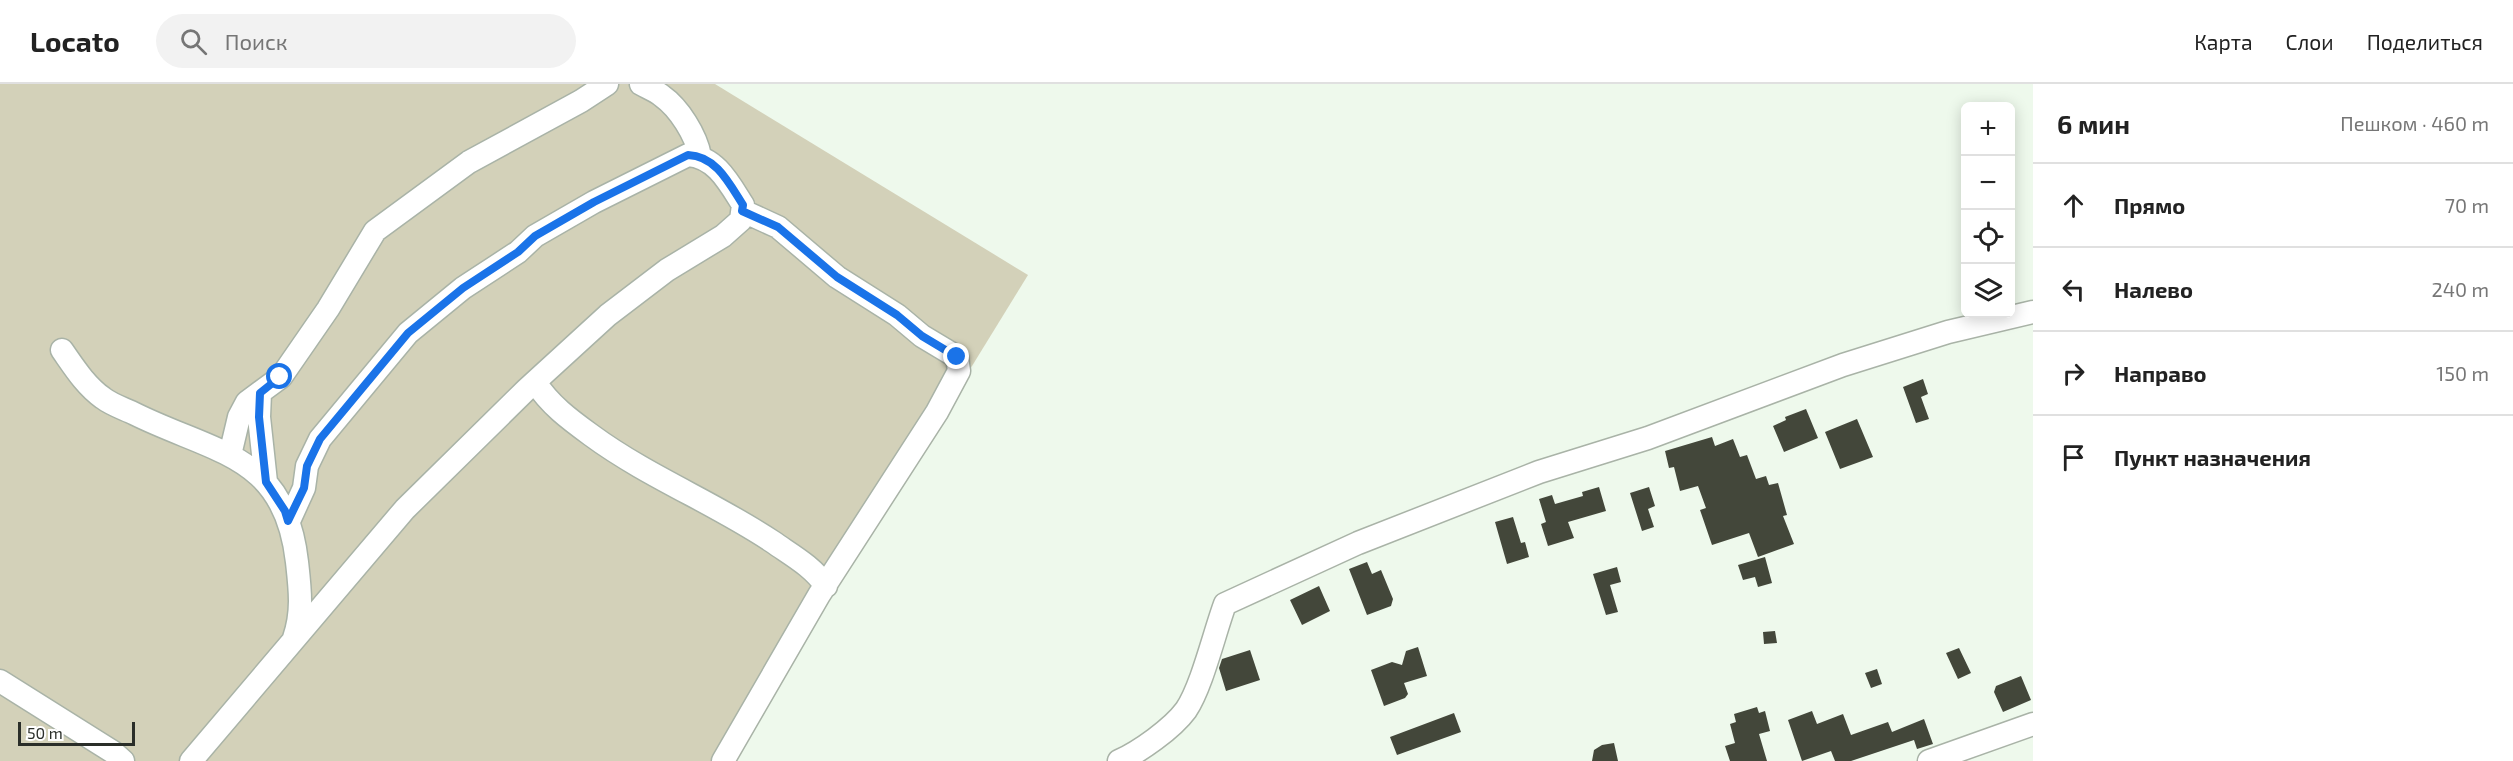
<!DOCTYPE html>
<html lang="ru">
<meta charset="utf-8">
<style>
body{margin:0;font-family:"Exo 2",sans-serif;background:#f2f2f2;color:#222}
.controls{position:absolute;right:18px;top:18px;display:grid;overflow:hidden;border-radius:9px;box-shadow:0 3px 15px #0003}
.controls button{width:54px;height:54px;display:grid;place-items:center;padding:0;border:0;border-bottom:2px solid #e0e0e0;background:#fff;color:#222;font:30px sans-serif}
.scale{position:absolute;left:18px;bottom:15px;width:117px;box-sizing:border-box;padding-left:6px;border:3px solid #2a2e29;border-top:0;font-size:16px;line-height:21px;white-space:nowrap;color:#2a2e29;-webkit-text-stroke:4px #fff;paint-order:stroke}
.stop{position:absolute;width:18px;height:18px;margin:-14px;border:4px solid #1a73e8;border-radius:50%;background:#fff}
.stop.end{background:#1a73e8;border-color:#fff;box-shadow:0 2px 6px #0008}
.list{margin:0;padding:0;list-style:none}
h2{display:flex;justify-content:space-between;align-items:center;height:78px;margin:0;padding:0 24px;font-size:26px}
h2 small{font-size:20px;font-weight:400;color:#767676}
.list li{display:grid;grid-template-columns:39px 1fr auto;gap:18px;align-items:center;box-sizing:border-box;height:84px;padding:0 24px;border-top:2px solid #e0e0e0}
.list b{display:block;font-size:22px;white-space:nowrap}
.list em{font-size:20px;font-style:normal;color:#767676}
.icon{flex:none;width:33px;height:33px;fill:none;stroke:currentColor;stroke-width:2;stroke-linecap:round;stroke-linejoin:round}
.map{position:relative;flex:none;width:2033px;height:677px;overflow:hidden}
header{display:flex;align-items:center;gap:36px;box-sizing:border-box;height:84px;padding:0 30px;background:#fff;border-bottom:2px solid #e0e0e0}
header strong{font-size:28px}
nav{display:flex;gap:33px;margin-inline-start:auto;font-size:21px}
.search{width:420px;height:54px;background:#f2f2f2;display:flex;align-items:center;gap:15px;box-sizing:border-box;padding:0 21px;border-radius:33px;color:#767676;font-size:22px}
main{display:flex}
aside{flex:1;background:#fff}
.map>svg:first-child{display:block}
.green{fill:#d3d1b9}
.building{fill:#43473a}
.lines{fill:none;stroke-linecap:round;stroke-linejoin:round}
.minor-casing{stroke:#a9b3a7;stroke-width:25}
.minor{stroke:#fff;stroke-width:22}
.route{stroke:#1a73e8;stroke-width:8}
</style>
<header>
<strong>Locato</strong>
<div class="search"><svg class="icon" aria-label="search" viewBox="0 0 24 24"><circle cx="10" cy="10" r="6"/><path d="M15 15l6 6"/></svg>Поиск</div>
<nav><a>Карта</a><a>Слои</a><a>Поделиться</a></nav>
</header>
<main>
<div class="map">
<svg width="2033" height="677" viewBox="0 0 2033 677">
<rect width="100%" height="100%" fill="#eef9ec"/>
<path class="green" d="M0,0h715l313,191 -299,486h-729z"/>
<path class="building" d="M1923,295l5,15 -7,3 8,22 -13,4 -13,-36z
M1806,325l12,29 -34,14 -11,-26 13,-6 -1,-3z
M1857,335l16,38 -33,12 -15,-37z
M1712,353l3,9 18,-7 7,18 7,-2 9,24 10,-3 3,9 9,-2 9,32 -4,1 11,28 -36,13 -9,-24 -37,12 -12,-35 6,-2 -8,-22 -18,5 -6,-24 -5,1 -4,-17z
M1599,403l7,24 -38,11 6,16 -26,8 -7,-22 5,-2 -7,-23 13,-4 3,9 28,-8 -1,-4z
M1649,403l6,19 -7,3 6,18 -12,4 -12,-38z
M1513,433l8,26 4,-1 4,15 -22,7 -12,-42z
M1765,473l7,26 -14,4 -3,-10 -12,3 -5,-15z
M1367,478l5,12 9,-4 12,29 -2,7 -24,9 -18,-46z
M1617,483l4,15 -11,3 8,27 -12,3 -13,-41z
M1319,502l11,25 -28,14 -12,-25z
M1775,547l2,12 -13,1 -1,-12z
M1418,563l9,29 -23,7 4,11 -3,4 -21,8 -13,-36 21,-8 10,3 4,-14z
M1959,564l12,25 -13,6 -12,-26z
M1250,566l10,30 -34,11 -7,-23 3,-9z
M1877,585l5,15 -11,4 -6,-15z
M2021,592l10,24 -28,12 -9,-20 2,-6z
M1757,623l2,6 6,-2 5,20 -11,3 8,27h-37l-5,-15 10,-3 -5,-19 6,-2 -2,-8z
M1812,627l5,13 26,-10 8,21 37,-13 4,10 32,-13 9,25 -16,5 -3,-9 -63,21h-16l-4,-10 -29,10 -14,-41z
M1454,629l7,19 -64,23 -7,-18z
M1614,659l4,18h-26l2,-11 8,-5z"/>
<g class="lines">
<g class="minor-casing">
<path id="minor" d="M641,0c7,4 15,7 21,12 17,12 34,39 38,60
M62,266c12,17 23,35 41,48 9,7 22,11 32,16 81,40 150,40 162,148 3,27 6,50 -3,76
M535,298c15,23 34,37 56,53 57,42 124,68 182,107 20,14 39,24 53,44
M260,309l-1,24 7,65
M230,371l9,-38 8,-15 34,-25 47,-68 47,-78 94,-69 112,-61 26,-17
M0,597l113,71 10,9
M191,677l214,-252 122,-120 81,-74 59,-45 56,-34 18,-16 2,-15c-14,-22 -27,-48 -55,-50l-94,47 -59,34 -17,16 -55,36 -55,45 -88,106 -13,27 -3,22 -15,33
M723,677l96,-166 118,-183 22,-41 -2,-14 -35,-21 -25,-21 -60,-38 -59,-50 -35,-16
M1119,677c20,-9 53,-32 67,-51 16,-24 28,-76 39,-106l133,-61 181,-71 109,-34 195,-73 105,-33 85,-20
M1929,677l104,-37"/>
</g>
<use href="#minor" class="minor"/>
</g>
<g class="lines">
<path class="route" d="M280,293l-20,16 -1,24 7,65 19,29 3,10 16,-33 3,-22 13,-27 88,-106 55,-45 55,-36 17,-16 59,-34 94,-47c28,1 41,28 55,50l-1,6 36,16 59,50 60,38 25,21 35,21"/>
</g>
</svg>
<div class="controls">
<button>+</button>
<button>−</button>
<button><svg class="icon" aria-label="locate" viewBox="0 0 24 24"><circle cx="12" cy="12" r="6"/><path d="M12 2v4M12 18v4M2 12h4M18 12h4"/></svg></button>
<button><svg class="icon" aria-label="layers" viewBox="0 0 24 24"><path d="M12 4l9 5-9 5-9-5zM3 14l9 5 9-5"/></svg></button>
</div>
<div class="scale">50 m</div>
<div class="stop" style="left:280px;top:293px"></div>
<div class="stop end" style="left:957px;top:273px"></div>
</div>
<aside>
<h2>6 мин<small>Пешком · 460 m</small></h2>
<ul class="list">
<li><svg class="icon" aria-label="ahead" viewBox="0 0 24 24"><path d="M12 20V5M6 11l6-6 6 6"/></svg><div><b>Прямо</b></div><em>70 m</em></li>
<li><svg class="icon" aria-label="left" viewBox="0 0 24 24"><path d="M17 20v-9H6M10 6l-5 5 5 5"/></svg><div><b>Налево</b></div><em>240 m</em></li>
<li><svg class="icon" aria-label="right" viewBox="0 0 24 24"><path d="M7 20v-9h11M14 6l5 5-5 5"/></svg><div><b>Направо</b></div><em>150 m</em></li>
<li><svg class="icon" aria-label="arrive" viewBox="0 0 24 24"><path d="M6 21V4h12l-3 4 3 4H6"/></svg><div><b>Пункт назначения</b></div></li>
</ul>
</aside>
</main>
